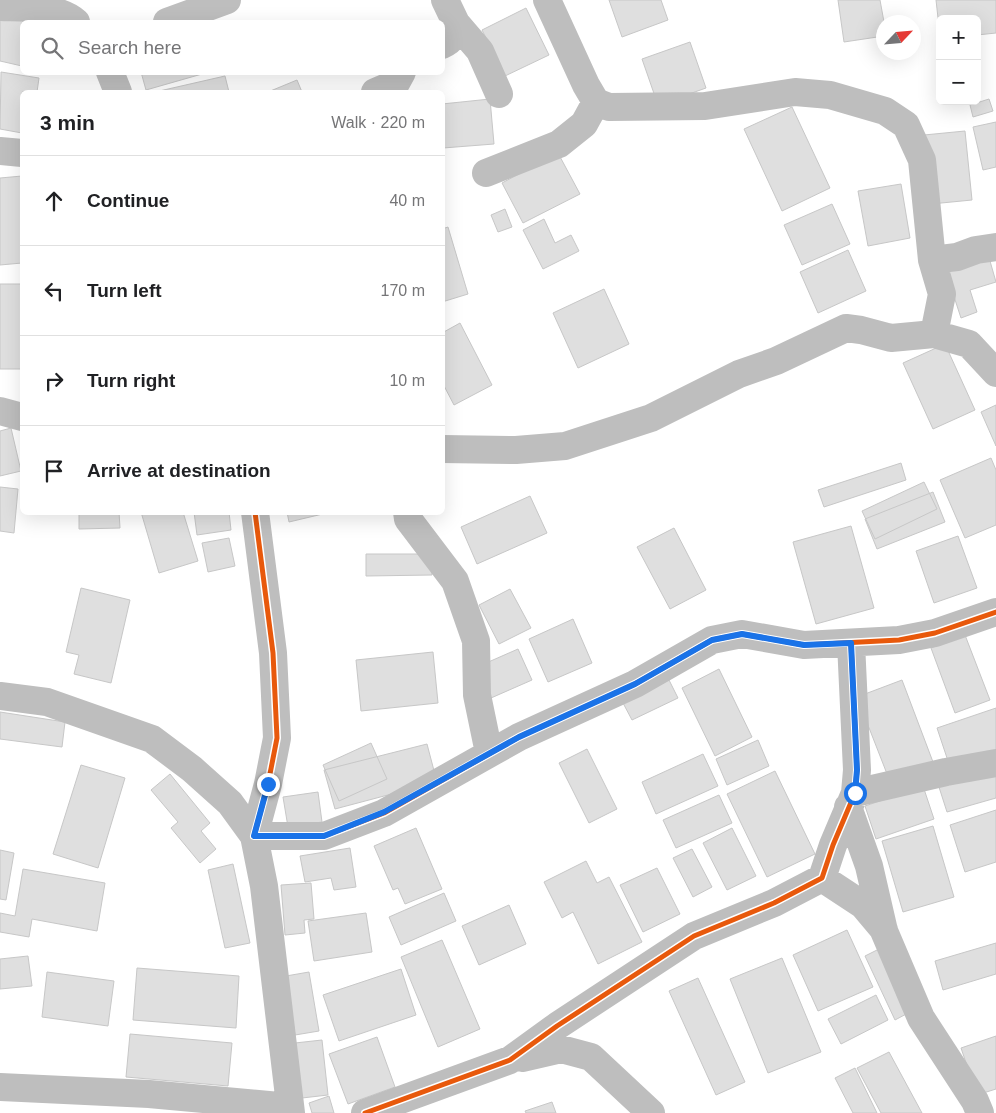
<!DOCTYPE html>
<meta charset="utf-8">
<style>
body{margin:0;font-family:Arial,sans-serif;background:#f2f2f2;color:#202124}
.controls{position:absolute;right:15px;top:15px;display:grid;overflow:hidden;border-radius:8px;box-shadow:0 5px 20px #0002}
.controls button{width:45px;height:45px;display:grid;place-items:center;padding:0;border:0;border-bottom:1px solid #e0e0e0;background:#fff;color:#202124;font:25px sans-serif}
.compass{position:absolute;left:876px;top:15px;width:45px;height:45px;border-radius:50%;background:#fff;box-shadow:0 5px 20px #0002;rotate:64deg}
.stop{position:absolute;width:15px;height:15px;margin:-11px;border:4px solid #1a73e8;border-radius:50%;background:#fff}
.stop.end{background:#1a73e8;border-color:#fff;box-shadow:0 1px 5px #0008}
.list{margin:0;padding:0;list-style:none}
h2{display:flex;justify-content:space-between;align-items:center;height:65px;margin:0;padding:0 20px;font-size:21px}
h2 small{font-size:16px;font-weight:400;color:#757577}
.list li{display:grid;grid-template-columns:32px 1fr auto;gap:15px;align-items:center;box-sizing:border-box;height:90px;padding:0 20px;border-top:1px solid #e0e0e0}
.list b{display:block;font-size:19px;white-space:nowrap}
.list em{font-size:16px;font-style:normal;color:#757577}
.icon{flex:none;width:28px;height:28px;fill:none;stroke:currentColor;stroke-width:2;stroke-linecap:round;stroke-linejoin:round}
.map{position:relative;flex:none;width:996px;height:1113px;overflow:hidden}
.search{position:absolute;background:#fff;box-shadow:0 5px 20px #0002;left:20px;top:20px;width:425px;height:55px;display:flex;align-items:center;gap:12px;box-sizing:border-box;padding:0 18px;border-radius:8px;color:#757577;font-size:19px}
.panel{position:absolute;background:#fff;box-shadow:0 5px 20px #0002;left:20px;top:90px;width:425px;height:425px;border-radius:8px}
.map>svg:first-child{display:block}
.building{fill:#dfdfdf;stroke:#c7c7c7}
.lines{fill:none;stroke-linecap:round;stroke-linejoin:round}
.street{stroke:#bebebe;stroke-width:28}
.cycleway-casing{stroke:#fff;stroke-width:8}
.cycleway{stroke:#e8590c;stroke-width:5}
.route{stroke:#1a73e8;stroke-width:6}
</style>
<div class="map">
<svg width="996" height="1113" viewBox="0 0 996 1113">
<rect width="100%" height="100%" fill="#fff"/>
<path class="building" d="M609,0h52l7,20 -46,17z
M838,0h42l4,22v14l-40,6z
M936,0h60v33l-19,2v-16h-37v17z
M526,8l23,47 -44,21 -23,-46z
M0,15l33,7h-11v44l-22,-5z
M690,42l16,46 -48,17 -16,-46z
M1,72l38,6 -2,14h-15v41l-22,-4z
M141,72h68l-63,18z
M225,76l4,16h-74z
M297,80l5,12h-34z
M490,99l4,45 -51,4 -1,-44z
M989,99l4,12 -20,6 -3,-12z
M792,107l38,81 -48,23 -38,-82z
M996,122v45l-13,3 -10,-43z
M965,131l7,69 -41,4 -7,-69z
M558,153l22,41 -57,29 -21,-40z
M22,176v87l-22,2v-87z
M901,184l9,54 -42,8 -10,-55z
M832,204l18,40 -48,21 -18,-40z
M505,209l7,18 -14,5 -7,-17z
M544,219l11,24 16,-8 8,16 -36,18 -20,-39z
M448,227l20,67 -26,8v-73z
M848,250l18,41 -48,22 -18,-41z
M988,254l8,28 -26,8 7,22 -16,6 -16,-49z
M0,284h22v85h-22z
M604,289l25,55 -51,24 -25,-55z
M460,323l32,62 -38,20 -12,-23v-49z
M945,344l30,66 -42,19 -30,-66z
M996,405v41l-15,-34z
M11,428l10,43 -21,5v-45z
M991,458l5,12v55l-31,13 -25,-58z
M901,463l5,17 -82,27 -6,-17z
M924,482l13,27 -62,30 -13,-28z
M0,487l18,2 -4,44 -14,-2z
M933,492l12,30 -68,27 -12,-30z
M530,496l17,37 -70,31 -16,-37z
M79,512h40l1,16 -41,1z
M141,512h42l15,49 -39,12z
M194,512h35l2,18 -34,5z
M287,512h44l-42,10z
M851,526l23,82 -58,16 -23,-82z
M674,528l32,62 -36,19 -33,-62z
M958,536l19,52 -43,15 -18,-52z
M229,538l6,28 -27,6 -6,-29z
M366,554h65l1,21 -66,1z
M81,588l49,12 -19,83 -37,-9 5,-19 -13,-3z
M510,589l21,39 -32,16 -20,-39z
M573,619l19,44 -44,19 -19,-43z
M965,635l25,65 -35,13 -24,-65z
M518,649l14,31 -41,18 -14,-31z
M433,652l5,51 -77,8 -5,-51z
M719,669l33,68 -37,19 -33,-68z
M669,680l9,18 -46,22 -9,-17z
M902,680l31,82 -44,17 -32,-82z
M996,708v48l-47,8 -12,-36z
M0,712l65,10 -3,25 -62,-8z
M758,740l11,26 -42,19 -11,-26z
M371,743l16,36 -48,22 -16,-36z
M427,744l10,38 -102,27 -11,-39z
M587,749l30,60 -28,14 -30,-60z
M703,754l15,32 -62,28 -14,-32z
M81,765l44,13 -27,90 -45,-14z
M996,768v30l-49,14 -9,-28z
M775,771l40,83 -48,23 -40,-83z
M170,774l40,49 -9,8 15,18 -16,14 -29,-35 7,-6 -27,-32z
M923,786l11,33 -58,20 -11,-33z
M318,792l4,30 -34,5 -5,-30z
M719,795l13,28 -56,25 -13,-28z
M996,810v52l-31,10 -15,-47z
M933,826l21,71 -51,15 -21,-71z
M416,828l26,61 -37,15 -7,-16 -5,2 -19,-44z
M732,828l24,48 -29,14 -24,-47z
M350,848l6,39 -22,3 -3,-12 -26,4 -5,-26z
M692,849l20,38 -19,10 -20,-39z
M0,850l14,3 -8,47 -6,-1z
M586,861l11,22 12,-6 33,65 -44,22 -25,-52 -11,6 -18,-36z
M233,864l17,79 -25,5 -17,-78z
M657,868l23,46 -37,18 -23,-47z
M23,869l82,14 -8,48 -65,-12 -3,18 -29,-5v-19l15,3z
M311,883l3,36 -10,1 1,13 -20,2 -4,-50z
M444,893l12,28 -55,24 -12,-28z
M509,905l17,39 -47,21 -17,-39z
M366,913l6,39 -58,9 -6,-40z
M847,930l26,57 -55,24 -25,-56z
M442,940l38,89 -42,18 -37,-90z
M996,943v31l-53,16 -8,-29z
M879,949l31,63 -15,8 -30,-64z
M28,956l4,30 -32,3v-30z
M782,958l39,94 -53,21 -38,-94z
M137,968l102,8 -3,52 -103,-8z
M401,969l15,46 -77,26 -16,-46z
M47,972l67,9 -6,45 -66,-9z
M309,972l10,59 -24,4 -9,-59z
M698,978l47,104 -29,13 -47,-104z
M876,995l12,25 -47,24 -13,-25z
M130,1034l102,9 -4,43 -102,-9z
M996,1036v53l-19,6 -16,-47z
M377,1037l18,50 -47,17 -19,-50z
M322,1040l6,55 -26,3 -7,-55z
M889,1052l33,61h-41l-24,-45z
M855,1068l22,45h-24l-18,-35z
M329,1096l5,17h-22l-3,-10z
M552,1102l4,11h-30l-1,-2z"/>
<g class="lines">
<path class="street" d="M445,0l11,23 24,28 19,43
M547,0l39,85 10,17 13,5 96,-1 90,-14 35,3 55,16 21,14 16,35 10,100
M0,7c22,1 59,-1 76,15
M167,22l60,-22
M442,45c11,-5 13,-10 14,-22
M110,72l8,20
M375,92l21,-9 6,-11
M0,151l22,2
M486,173l73,-29 25,-20 12,-22
M934,334l8,-40 -10,-34 25,-3 19,-7 20,-3
M0,411l22,6
M442,449l74,1 49,-4 86,-28 88,-44 37,-13 70,-33 15,2 30,8 43,-4 35,10 27,29
M255,512l18,141 4,85 -9,46 -14,52h70l60,-23 135,-76 116,-53 77,-44 30,-6 62,11 95,-5 36,-7 61,-21
M407,512l1,7 47,62 21,60 1,54 12,58
M0,696l47,6 105,37 40,30 38,34 24,33 10,50 27,227
M855,793l91,-21 50,-9
M848,807l21,59 15,65 37,87 54,83 5,12
M822,878l41,27 21,25
M522,1058l39,-9 30,8 60,56
M0,1087l149,7 141,13
M365,1113l145,-53 47,-34 137,-90 80,-33 48,-25 11,-33 22,-52 2,-23 -6,-127"/>
<g class="cycleway-casing">
<path id="cycleway" d="M255,512l18,141 4,85 -9,46 -14,52h70l60,-23 135,-76 116,-53 77,-44 30,-6 62,11 95,-5 36,-7 61,-21
M365,1113l145,-53 47,-34 137,-90 80,-33 48,-25 11,-33 22,-52 2,-23 -6,-127"/>
</g>
<use href="#cycleway" class="cycleway"/>
</g>
<g class="lines">
<path class="route" d="M268,784l-14,52h70l60,-24 135,-75 116,-53 77,-44 30,-6 62,11 47,-2 6,127 -2,23"/>
</g>
</svg>
<div class="controls">
<button>+</button>
<button>−</button>
</div>
<svg class="compass" viewBox="-18 -18 36 36"><path d="M0-13l5 13h-10z" fill="#e53935"/><path d="M0 13l5-13h-10z" fill="#757577"/></svg>
<div class="stop" style="left:855px;top:793px"></div>
<div class="stop end" style="left:268px;top:784px"></div>
<div class="search"><svg class="icon" aria-label="search" viewBox="0 0 24 24"><circle cx="10" cy="10" r="6"/><path d="M15 15l6 6"/></svg>Search here</div>
<section class="panel">
<h2>3 min<small>Walk · 220 m</small></h2>
<ul class="list">
<li><svg class="icon" aria-label="ahead" viewBox="0 0 24 24"><path d="M12 20V5M6 11l6-6 6 6"/></svg><div><b>Continue</b></div><em>40 m</em></li>
<li><svg class="icon" aria-label="left" viewBox="0 0 24 24"><path d="M17 20v-9H6M10 6l-5 5 5 5"/></svg><div><b>Turn left</b></div><em>170 m</em></li>
<li><svg class="icon" aria-label="right" viewBox="0 0 24 24"><path d="M7 20v-9h11M14 6l5 5-5 5"/></svg><div><b>Turn right</b></div><em>10 m</em></li>
<li><svg class="icon" aria-label="arrive" viewBox="0 0 24 24"><path d="M6 21V4h12l-3 4 3 4H6"/></svg><div><b>Arrive at destination</b></div></li>
</ul>
</section>
</div>
